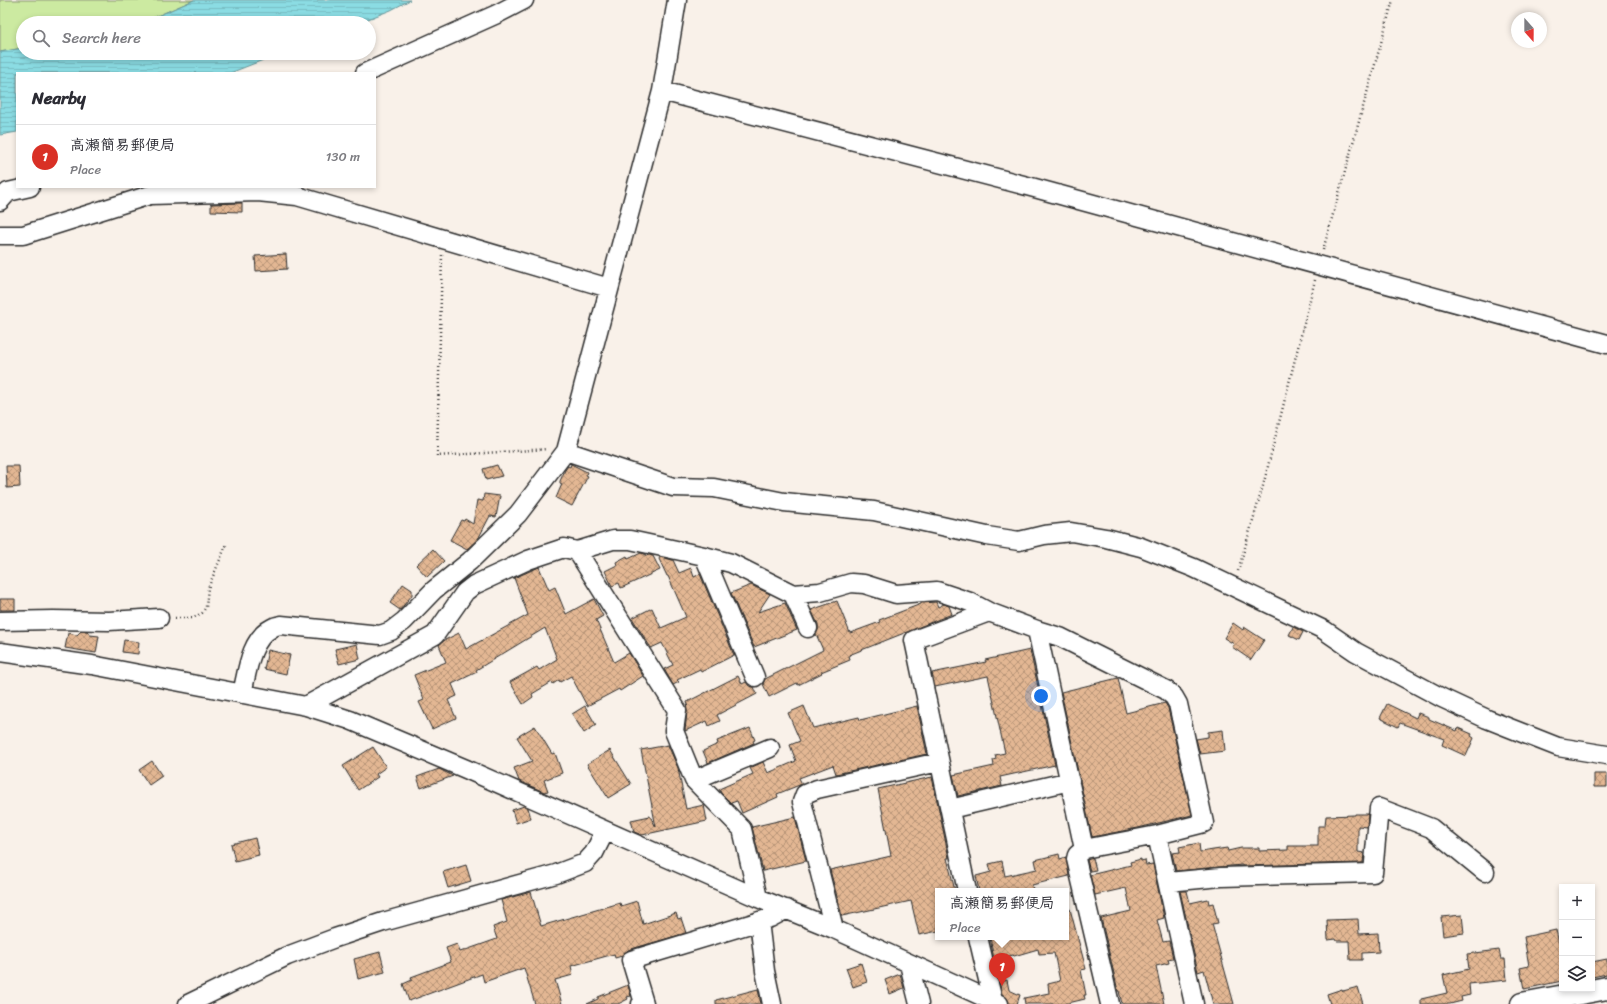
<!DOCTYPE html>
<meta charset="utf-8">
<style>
body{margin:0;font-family:Sriracha,"Klee One",sans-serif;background:#f7f7f7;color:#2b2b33}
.controls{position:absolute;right:12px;bottom:12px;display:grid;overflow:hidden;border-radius:0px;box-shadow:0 2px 6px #0003}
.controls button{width:36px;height:36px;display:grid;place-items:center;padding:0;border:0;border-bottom:1px solid #e1e1e2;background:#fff;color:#2b2b33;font:20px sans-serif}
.compass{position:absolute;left:1511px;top:12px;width:36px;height:36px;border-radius:50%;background:#fff;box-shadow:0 2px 6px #0003;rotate:159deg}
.you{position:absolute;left:1041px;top:696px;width:14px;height:14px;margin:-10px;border:3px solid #fff;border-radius:50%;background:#1a73e8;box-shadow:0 0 0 6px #1a73e833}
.badge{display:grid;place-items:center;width:26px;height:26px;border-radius:50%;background:#d93025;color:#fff;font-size:13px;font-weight:700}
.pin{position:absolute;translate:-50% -33px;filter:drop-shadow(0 1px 2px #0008)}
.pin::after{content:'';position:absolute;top:21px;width:14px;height:12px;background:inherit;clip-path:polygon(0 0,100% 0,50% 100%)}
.popup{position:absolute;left:935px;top:888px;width:134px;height:52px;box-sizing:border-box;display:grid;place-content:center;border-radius:0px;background:#fff;filter:drop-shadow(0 1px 3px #0005);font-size:13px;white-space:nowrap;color:#7c7c81}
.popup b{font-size:15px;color:#2b2b33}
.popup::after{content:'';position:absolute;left:50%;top:100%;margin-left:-8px;border:8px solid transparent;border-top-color:#fff}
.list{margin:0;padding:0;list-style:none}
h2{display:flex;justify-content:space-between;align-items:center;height:52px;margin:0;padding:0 16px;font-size:17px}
h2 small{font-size:13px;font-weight:400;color:#7c7c81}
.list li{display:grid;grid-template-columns:26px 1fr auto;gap:12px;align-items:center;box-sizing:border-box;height:64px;padding:0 16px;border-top:1px solid #e1e1e2}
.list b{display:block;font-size:15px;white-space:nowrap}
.list p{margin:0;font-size:13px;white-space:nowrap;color:#7c7c81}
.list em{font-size:13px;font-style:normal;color:#7c7c81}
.icon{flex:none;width:22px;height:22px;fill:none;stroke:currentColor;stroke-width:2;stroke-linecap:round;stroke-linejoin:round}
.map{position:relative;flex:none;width:1607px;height:1004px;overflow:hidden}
.search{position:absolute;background:#fff;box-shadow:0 2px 6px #0003;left:16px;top:16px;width:360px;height:44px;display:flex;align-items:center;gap:10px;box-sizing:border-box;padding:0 14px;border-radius:22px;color:#7c7c81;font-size:15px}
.panel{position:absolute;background:#fff;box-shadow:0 2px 6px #0003;left:16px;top:72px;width:360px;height:116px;border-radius:0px}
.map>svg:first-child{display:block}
.grass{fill:#cceaa1;stroke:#7c8a66}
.water{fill:url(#water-rules);stroke:#659599}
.building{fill:url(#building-cross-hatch);stroke:#2b2b2b}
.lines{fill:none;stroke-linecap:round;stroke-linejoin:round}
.minor-casing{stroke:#2b2b2b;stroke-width:21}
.major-casing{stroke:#2b2b2b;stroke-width:25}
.path{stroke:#2b2b2b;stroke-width:2.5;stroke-dasharray:1 3;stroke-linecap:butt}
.minor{stroke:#fff;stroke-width:18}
.major{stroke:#fff;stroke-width:22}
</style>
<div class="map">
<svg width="1607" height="1004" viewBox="0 0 1607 1004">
<defs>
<pattern id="water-rules" width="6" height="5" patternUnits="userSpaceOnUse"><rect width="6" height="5" fill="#8bdce3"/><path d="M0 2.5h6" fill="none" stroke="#78bdc3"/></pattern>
<pattern id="building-cross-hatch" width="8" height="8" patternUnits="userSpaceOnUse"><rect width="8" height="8" fill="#e3b793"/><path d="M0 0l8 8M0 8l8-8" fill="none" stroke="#b89578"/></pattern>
</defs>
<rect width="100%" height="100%" fill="#f9f1e9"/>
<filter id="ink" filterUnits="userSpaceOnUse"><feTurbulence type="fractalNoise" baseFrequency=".025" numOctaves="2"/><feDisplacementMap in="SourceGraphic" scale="8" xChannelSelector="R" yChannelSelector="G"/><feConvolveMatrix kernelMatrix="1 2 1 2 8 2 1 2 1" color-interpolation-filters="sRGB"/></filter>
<g filter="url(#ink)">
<path class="grass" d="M0,0h194l-53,23h-118v25l-23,4z"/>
<path class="water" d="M194,0h216l-19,10 -33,13h-217z
M23,48v5h258l-51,20h-213v59l-17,3v-83z"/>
<path class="building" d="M242,203v9l-31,-1v-7z
M286,254l1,15 -31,2 -1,-15z
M571,464l16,8 -1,3 2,1 -16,30 -16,-8 6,-14 -2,-1v-2l5,-11 3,-4 2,1z
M497,465l5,11 -16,4 -3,-11z
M6,466h13l1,21 -13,1z
M484,494l16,2 -4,21 -6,-1 -12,23 -11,10 -17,-9 11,-20 3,1 1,-2 8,5 4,-24 6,1z
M433,549l11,12 -17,16 -11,-12z
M641,553l4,1 1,2 3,-1 4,1 7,14 -39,18 -2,-5 -7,3 -7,-15 12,-6 -1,-3 11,-6 1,3z
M660,557l13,3 6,13 12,-5 3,9 6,-3 34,81 -33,17 -1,-3 -23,11 2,2 -6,3 -9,-16 9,-4 -11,-22 -11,5 -19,-30 20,-10 9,20 25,-11 -18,-41h-1l-8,-17z
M539,567l10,23 6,-3 11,27 28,-15 9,17 -7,4 18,42 15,-9 14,23 -23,15 -1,-2 -32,17 -16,-30 -11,6 -1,-2 -6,4 -1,-2 -20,12 1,3 -10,7 -13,-22 27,-15 2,3 18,-11 -12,-31 -69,42 1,2 -25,12 5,12 -9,4 8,18 -24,11 -13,-27 5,-2 -10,-25 32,-13 -7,-17 6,-5 14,-7 7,16 62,-34 -14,-37z
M403,584l9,6v5l-12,15 -10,-7z
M751,585l19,9 -12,18 27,-9 12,27 -43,17 -23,-54z
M0,599h15v11h-15z
M837,601l13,32 30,-11 -1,-2 42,-16v-1l15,-1 2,5 6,-3 5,2 3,8 -103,41 1,5 -29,12 1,1 -24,12 -1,-2 -28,14 -6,-13 2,-5 58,-29 -7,-16 2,-4v-6l-7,-14z
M1233,623l10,7 1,-3 20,13 -13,20 -19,-13 2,-3 -10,-6z
M1293,627l10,5 -4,8 -10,-5z
M81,631h6l3,4 9,1 -3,17 -31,-5 3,-15 9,2z
M124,640l15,2 -1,12 -16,-2z
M357,644l3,15 -21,5 -4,-15z
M268,650l22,5 -4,19 -22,-5z
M1030,650l25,115 -55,12 2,9 -44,10 -5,-21 41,-9 -1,-6 3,-1 -1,-4 10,-2 -17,-77 -53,11 -3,-14 54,-11 -1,-2z
M738,676l4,8 4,-2 3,4 5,1 3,7 -40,21 3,6 -11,5 -2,-5 -22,10 2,-20 -1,-4 2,-2 -1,-3z
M1118,678l8,35 39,-10 3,5 24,107 -54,13 -46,9 -31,-145z
M1387,704l29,14 2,-5 11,4v2l28,12 1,-3 14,6 -1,2 3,2 -8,18 -24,-11 2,-6 -44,-16 -2,4 -18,-9z
M585,706l11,19 -12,8 -12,-19z
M804,706l9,22 46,-11 1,3 57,-14 10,48 -91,20 -3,-9 -34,13 3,6 -25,10 1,3 -36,16 -5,-12 -6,2 -10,-10 -2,-4 34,-15 -3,-6 13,-6 5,11 28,-12 -6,-16 10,-4 -12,-28z
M535,726l17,28 3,-1 7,20 -18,7 4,11 -4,1 -25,-11 -5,-13 18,-7 -15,-24z
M750,728l5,12 -2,1 1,2 -46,20 -5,-12 15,-7 -1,-3z
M1223,730l2,21 -25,3 -4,-15 12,-2v-5z
M668,745l10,23 8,41 18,-4 3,16 -65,14 -8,-3 -3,-12 19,-4 6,11 -15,-77z
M373,747l13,20 -10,7 2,3 -20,13 -15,-24z
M610,750l21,34 -23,14 -21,-34z
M152,761l10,15 -13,9 -10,-15z
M439,769l14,7 -32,12 -4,-11z
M1594,774h13v13h-13z
M932,777l17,81h-2l8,33h-17v40l-19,4 -8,-34 -69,15 -12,-46 61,-14 -13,-67z
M524,806l4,2 3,10 -15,5 -4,-13z
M1355,814h13l-1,13 -9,-1v26l6,1 -1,10 -121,3v-1l-66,6 -4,-18 8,-1 -1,-5 20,-4 1,9 27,-4 1,3 13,-3h18v3l29,-1v-4h30v-20h7l1,-10 29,-1z
M795,817l11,44 -43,10 -11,-44z
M255,838l4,17 -24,6 -4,-17z
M1059,854l1,5 6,-2 3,19 -33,8 -4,1 1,4 -10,2h-44l-3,-15 15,-4 -2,-8 13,-3 3,15 32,-7 -2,-9z
M1093,858l3,12 -6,1 -3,-11z
M1141,859v2l4,-1 1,5 7,-1 11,54 -7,2 6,22 6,-1 4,17 -5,1 1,4 -13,3 8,38h-42l-3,-13h-1l-17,-73 30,-7 -5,-23 -31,7 -5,-20 41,-10 -1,-3z
M466,865l5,16 -23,7 -5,-16z
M1180,891h7l3,12 18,-4 1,5 4,-1 5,20 -6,1 22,80h-21l-9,-34 -6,2z
M531,892l10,34 79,-23 1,3 16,-5 6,23 33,-11 2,6 3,-1 5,15 -58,17 -6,6 -7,2 -1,-4 -43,12 2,9 -18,5 7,24h-27l-11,-36 -40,14 -2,-8 -73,27 -6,-17 9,-4 -1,-3 40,-15 -5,-14 11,-4 3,8 37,-13 -4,-12 14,-5 -6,-22z
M1066,909h4l16,60 -5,1 5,25h-2l1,4 -21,5h-39l-1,-6 25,-5 -1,-9 12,-3 -6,-28 -15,1 -1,-5 -24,7 -1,-1 -19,5 -4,-23h76z
M1462,915l2,18 -21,3 -2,-19z
M1358,919l1,15 19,-1 1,19 -17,1v7h-12l-1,-19h-12l-1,-2 -8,1 -1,-20z
M1556,930l6,27v24l-38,8 -4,-21 9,-2 -5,-29z
M1499,950l2,9h4l2,21 -38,4 1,11 -9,2 1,4 -12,3h-29v-5l26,-6 -4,-18 26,-6 -2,-15z
M380,952l5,20 -27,7 -4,-20z
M1607,959v15l-15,3v-15z
M861,963l6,19 -14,5 -7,-19z
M900,974l4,14 -14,6 -5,-14z
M1007,980l2,10 11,5 -3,9h-8l-2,-6 -5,-4 -3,-12z
M628,985l3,11 -4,1 1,2 -10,5h-31l11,-5v-2z
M1358,987l5,17h-33l-3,-10 15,-5 1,2z
M758,989l3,15h-45v-4z"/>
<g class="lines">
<g class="minor-casing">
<path id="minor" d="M365,73l132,-59 27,-14
M662,91l369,96 576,157
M0,201l8,-9 22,-5
M0,235h23l127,-40 108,-3 39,4 312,92
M566,451l107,36 41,1 70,14 90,9 113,25 32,5 25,-6 27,-3 35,6 35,9 53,21 130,62 32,22 86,46 45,21 71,28 49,8
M577,551l100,159 -3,21 20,49 48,49 16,69
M704,556l27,7 62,31 15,34
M793,594l27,-2 31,-9 13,1 32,10 41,-3 33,11 19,10
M0,621l53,-1 56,1 50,-3
M0,652l92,13 214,41 44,14 116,49 292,129 76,31 165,75
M242,694c5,-21 8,-55 30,-66 2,-2 6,-2 9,-3l99,10 11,-4 13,-10 30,-31 36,-29 48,-47 48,-63 96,-360 15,-91
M306,706l129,-71 30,-43 9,-7 54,-25 36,-12 13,3 36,-11h17l74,16 51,121
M694,780l76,-32
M950,809l120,-28
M1157,835l37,169
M1084,849l-7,6 -1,4 34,145
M1168,882l53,-5 152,-4 6,-65 52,20 54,44
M967,891l-53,-251 75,-28 48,18 47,219 73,-14 47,-12 -26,-119 -4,-7 -8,-7 -106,-53 -23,-7
M759,921l6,50 7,33
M834,929l-32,-127 3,-8 12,-5 122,-27
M978,937l15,64
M909,964l10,40
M188,1004l99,-48 48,-18 48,-16 173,-48 29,-11 9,-10 11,-22
M641,1004l3,-1 -13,-43 139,-42 17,-9"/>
</g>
<g class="major-casing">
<path id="major" d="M1522,1004l85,-16"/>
</g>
<path class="path" d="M1323,250l70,-250
M442,255l-5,201 110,-7
M1238,571l25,-85 52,-206
M175,618h18l9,-5 4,-6 2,-19 19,-45"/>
<use href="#minor" class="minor"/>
<use href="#major" class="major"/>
</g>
</g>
</svg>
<div class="controls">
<button>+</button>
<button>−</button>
<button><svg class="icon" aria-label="layers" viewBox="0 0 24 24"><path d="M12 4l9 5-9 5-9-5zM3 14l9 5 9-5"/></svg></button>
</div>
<svg class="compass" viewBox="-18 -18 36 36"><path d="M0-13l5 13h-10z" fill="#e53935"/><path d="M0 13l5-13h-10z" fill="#7c7c81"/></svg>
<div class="you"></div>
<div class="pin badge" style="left:1002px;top:986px">1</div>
<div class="popup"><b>高瀬簡易郵便局</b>Place</div>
<div class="search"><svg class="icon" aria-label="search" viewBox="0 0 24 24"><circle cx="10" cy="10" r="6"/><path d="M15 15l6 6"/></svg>Search here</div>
<section class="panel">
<h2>Nearby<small></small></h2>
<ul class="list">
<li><span class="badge">1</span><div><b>高瀬簡易郵便局</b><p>Place</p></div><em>130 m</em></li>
</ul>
</section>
</div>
